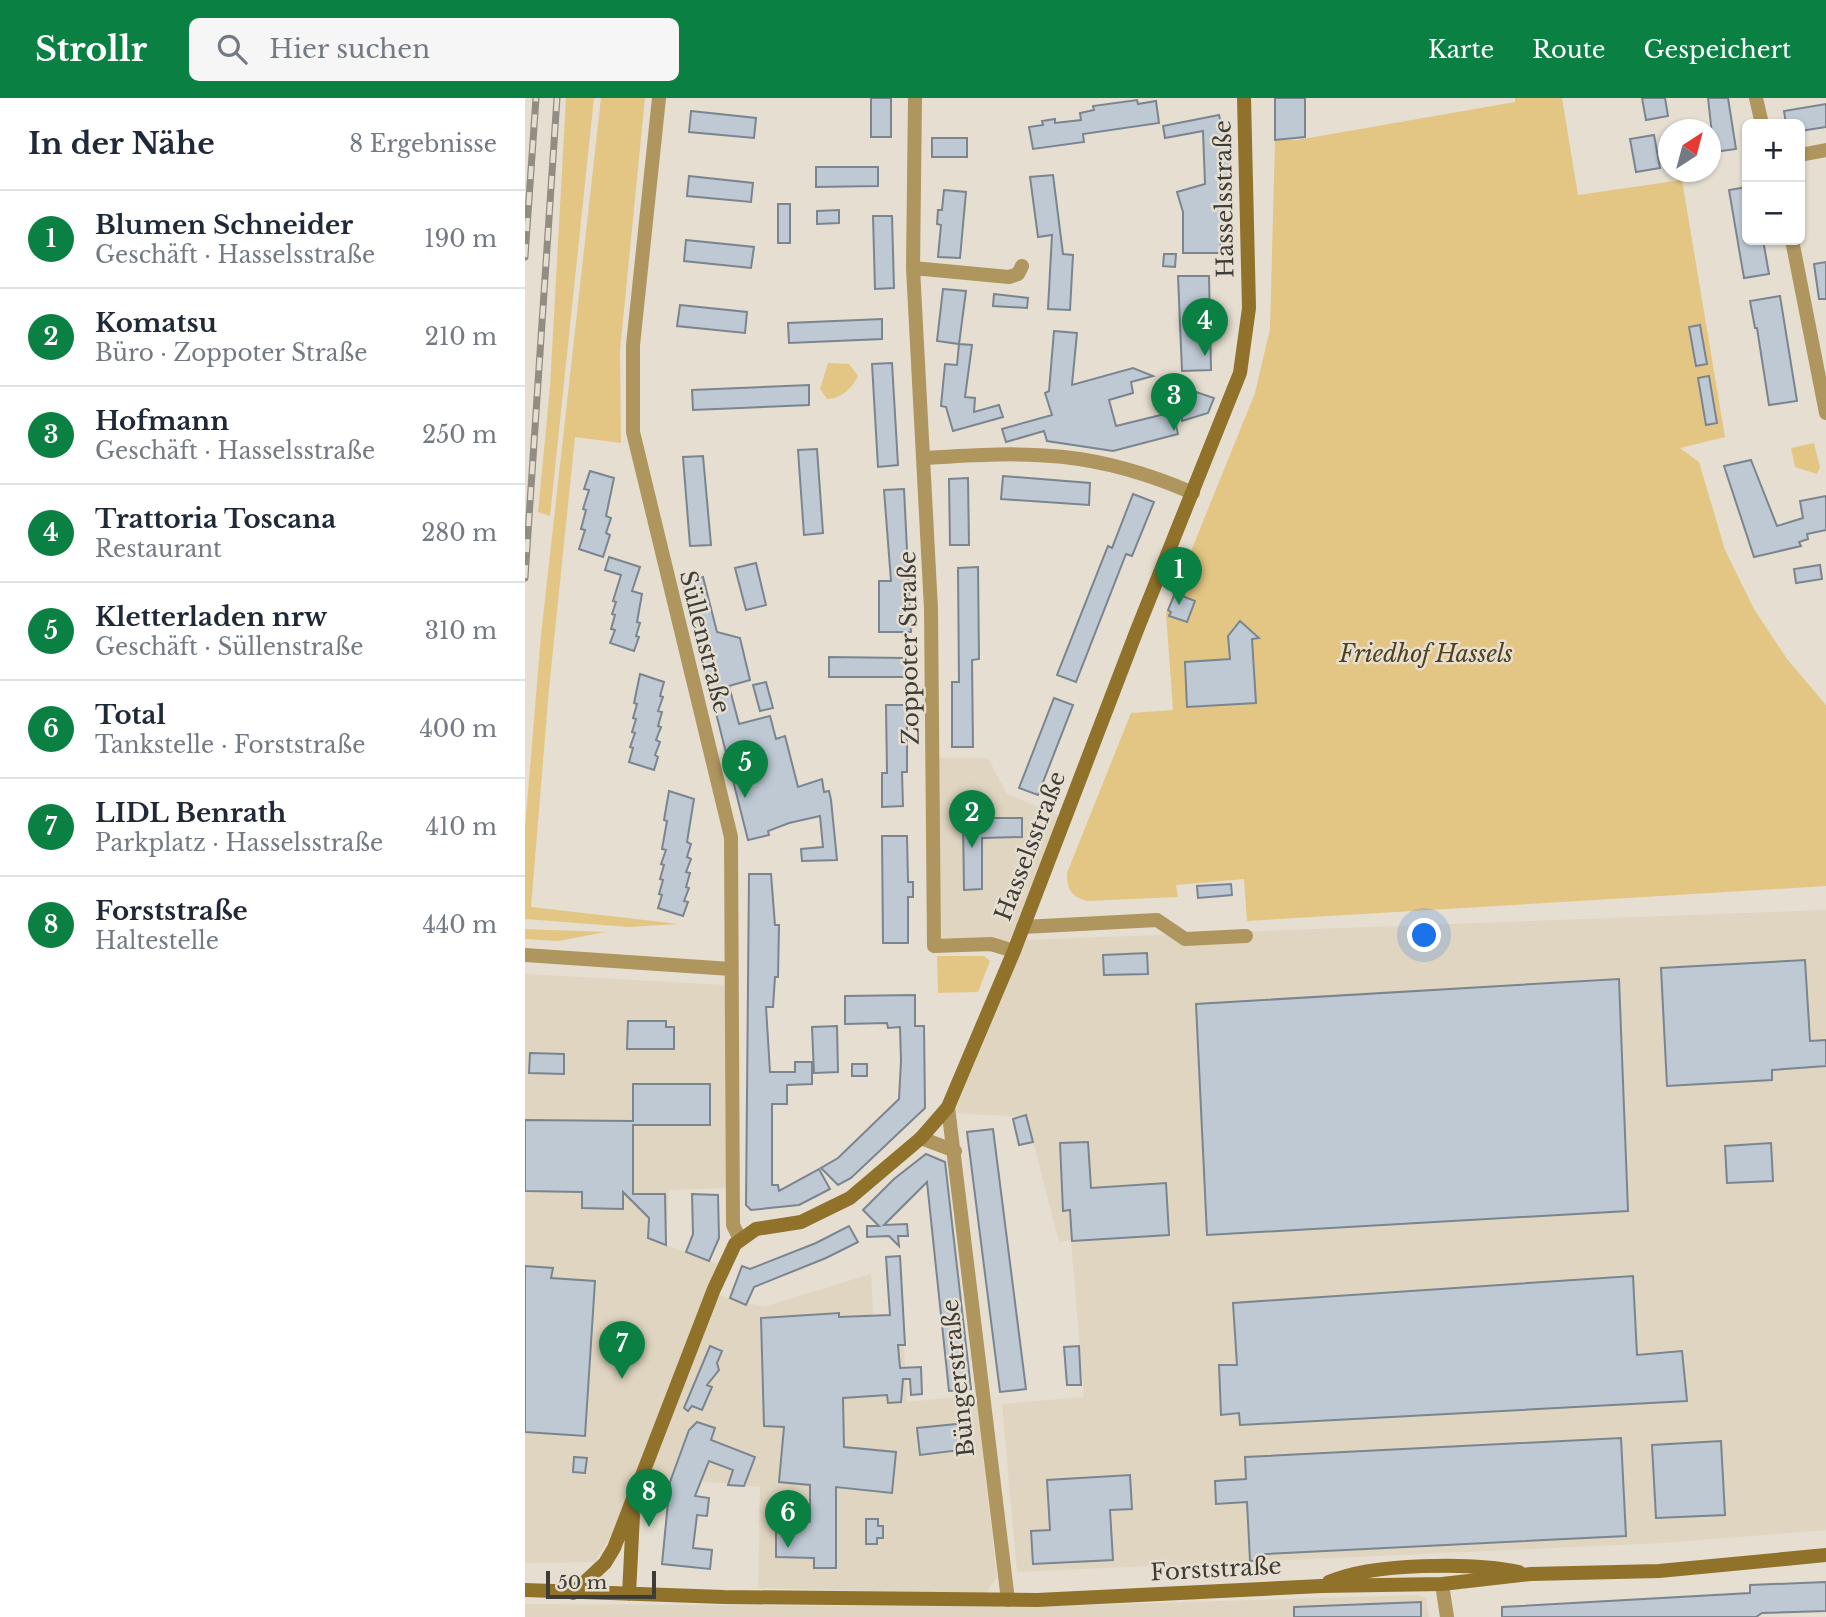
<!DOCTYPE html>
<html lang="de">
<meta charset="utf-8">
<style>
body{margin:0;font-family:"Libre Baskerville",serif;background:#f6f6f7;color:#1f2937}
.controls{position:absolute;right:21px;top:21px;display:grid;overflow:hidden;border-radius:10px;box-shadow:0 2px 5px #0004}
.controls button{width:63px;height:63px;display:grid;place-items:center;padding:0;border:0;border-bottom:2px solid #e0e1e3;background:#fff;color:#1f2937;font:35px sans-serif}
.compass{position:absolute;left:1133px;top:21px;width:63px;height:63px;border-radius:50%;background:#fff;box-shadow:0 2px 5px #0004;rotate:36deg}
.scale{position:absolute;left:21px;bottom:18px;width:110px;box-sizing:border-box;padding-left:7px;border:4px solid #3e3c36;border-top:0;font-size:19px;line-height:24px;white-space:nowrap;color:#3e3c36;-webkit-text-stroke:5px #e5ded1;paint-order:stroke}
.you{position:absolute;left:900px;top:838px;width:24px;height:24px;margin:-18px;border:5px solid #fff;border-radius:50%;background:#1a73e8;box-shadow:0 0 0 10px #1a73e833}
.badge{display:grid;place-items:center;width:46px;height:46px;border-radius:50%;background:#0b8043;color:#fff;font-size:23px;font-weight:700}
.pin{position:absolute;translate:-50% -58px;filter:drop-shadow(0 2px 4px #0008)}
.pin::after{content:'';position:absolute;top:37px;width:24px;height:21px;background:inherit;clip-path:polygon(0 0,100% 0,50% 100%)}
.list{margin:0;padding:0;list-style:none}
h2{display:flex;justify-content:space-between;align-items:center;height:91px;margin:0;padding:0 28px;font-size:30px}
h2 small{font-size:23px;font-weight:400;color:#747a83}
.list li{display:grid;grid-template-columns:46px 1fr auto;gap:21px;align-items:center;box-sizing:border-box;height:98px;padding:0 28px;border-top:2px solid #e0e1e3}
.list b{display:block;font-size:26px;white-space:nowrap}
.list p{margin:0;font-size:23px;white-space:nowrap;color:#747a83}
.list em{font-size:23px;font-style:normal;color:#747a83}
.icon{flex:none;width:38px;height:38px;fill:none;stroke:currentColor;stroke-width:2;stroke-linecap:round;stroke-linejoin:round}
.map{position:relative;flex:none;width:1301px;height:1519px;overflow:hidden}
header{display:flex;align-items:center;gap:42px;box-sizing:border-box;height:98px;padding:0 35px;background:#0b8043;color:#fff}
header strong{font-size:33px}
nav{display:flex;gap:38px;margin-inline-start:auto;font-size:24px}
.search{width:490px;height:63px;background:#f6f6f7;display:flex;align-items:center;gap:18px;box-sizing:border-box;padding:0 24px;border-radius:10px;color:#747a83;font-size:26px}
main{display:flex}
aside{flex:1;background:#fff}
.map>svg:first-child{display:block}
.built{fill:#dfd5c0}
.green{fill:#e4c684}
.building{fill:#bec9d4;stroke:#7a858f;stroke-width:2}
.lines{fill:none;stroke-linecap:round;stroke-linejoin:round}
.street{stroke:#af965e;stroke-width:14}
.secondary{stroke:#90722a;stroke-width:14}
.rail-casing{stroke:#918d83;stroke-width:7}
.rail{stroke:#e5ded1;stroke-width:4.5;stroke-dasharray:13;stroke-linecap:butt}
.labels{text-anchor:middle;stroke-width:5;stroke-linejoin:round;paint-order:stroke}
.street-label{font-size:23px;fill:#3e3c36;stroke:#e5ded1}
.park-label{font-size:23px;font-style:italic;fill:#51411b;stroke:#e5ded1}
</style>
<header>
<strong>Strollr</strong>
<div class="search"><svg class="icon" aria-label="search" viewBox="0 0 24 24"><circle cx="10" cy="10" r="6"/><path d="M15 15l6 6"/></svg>Hier suchen</div>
<nav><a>Karte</a><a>Route</a><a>Gespeichert</a></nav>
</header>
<main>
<aside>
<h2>In der Nähe<small>8 Ergebnisse</small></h2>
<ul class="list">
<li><span class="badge">1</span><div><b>Blumen Schneider</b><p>Geschäft · Hasselsstraße</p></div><em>190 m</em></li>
<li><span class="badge">2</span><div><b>Komatsu</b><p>Büro · Zoppoter Straße</p></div><em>210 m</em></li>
<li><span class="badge">3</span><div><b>Hofmann</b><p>Geschäft · Hasselsstraße</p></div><em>250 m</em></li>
<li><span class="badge">4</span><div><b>Trattoria Toscana</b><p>Restaurant</p></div><em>280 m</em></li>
<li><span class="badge">5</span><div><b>Kletterladen nrw</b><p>Geschäft · Süllenstraße</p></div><em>310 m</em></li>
<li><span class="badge">6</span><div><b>Total</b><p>Tankstelle · Forststraße</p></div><em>400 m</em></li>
<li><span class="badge">7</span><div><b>LIDL Benrath</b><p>Parkplatz · Hasselsstraße</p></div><em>410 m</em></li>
<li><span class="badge">8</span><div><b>Forststraße</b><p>Haltestelle</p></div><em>440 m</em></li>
</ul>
</aside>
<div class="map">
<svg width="1301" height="1519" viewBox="0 0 1301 1519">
<rect width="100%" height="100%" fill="#e5ded1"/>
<path class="built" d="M413,660h50l19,36 53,22 -50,125h-70z
M1301,812v620l-163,13 -646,29 -15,-168 82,-7 -13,-157 -12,2 -32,-125 -74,-4 73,-173z
M0,876l200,11 1,203 -57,2 -3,55 52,19 -101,264 -23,34 -69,1z
M346,1176l4,72 29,-1 3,57 69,-7 21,182 -12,17 -227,-6 2,-101 -111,-11 69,-181 45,12z
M893,1497l8,3 3,19h-904v-13l502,3z"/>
<path class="green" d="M41,0h28l-44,418 -12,-4 12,-125z
M76,0h44l-25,253 1,92 -46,-6 -26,252 -18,218 148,17 -50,3 -104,-8v-91l16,-193z
M990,0h47l16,97 104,-15 43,257 -45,11 19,14 26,88 29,59 33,50 39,46v181l-579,35 -3,-42 -68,6 2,12 -91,4c-16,-5 -20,-11 -20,-28l64,-160 42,-3 -7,-97 89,-220 15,-64 5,-189h22l218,-38z
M303,265l21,1 9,12c-6,12 -17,23 -31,23l-7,-10z
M1289,345l6,24 -3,7 -22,-7 -4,-19z
M0,831l80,3 -46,9 -34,-2z
M412,858h47l6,5 -12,31 -40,1z"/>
<path class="building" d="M346,0h20v39h-20z
M750,0h30v39l-30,3z
M1117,0h23l3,18 -22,4z
M1183,0h20l8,51 -22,3z
M612,2l1,4 18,-3 3,22 -76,11 1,8 -51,7 -4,-22 14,-2 -1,-4 13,-2v4l26,-3 -1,-7 14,-3 -1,-4z
M1301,6v23l-26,4v-7h-14l-2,-13z
M166,13l65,7 -2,20 -65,-6z
M694,17l5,22h5l2,70h-8l-3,46h-37v-41l-6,-20 28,-8 -2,-53 -38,7 -2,-12z
M1129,37l6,33 -24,4 -6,-33z
M407,40h35v19h-35z
M291,69h62v19l-62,1z
M528,77l10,79 10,1 -3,55 -22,-1 4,-74 -14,2 -8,-60z
M164,78l64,7 -2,19 -64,-6z
M1222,89v53h16l6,34 -25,4 -15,-88z
M419,92l22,2 -6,66 -22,-1 3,-32 -4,-1 1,-14h4z
M253,106h12v39h-12z
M314,112v13l-22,1v-13z
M348,118h19l2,72 -19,1z
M161,142l68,7 -3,21 -67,-7z
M639,156h12l-1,13 -12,-1z
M1301,164v37h-7l-5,-35z
M653,178h31l2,94 -29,1z
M418,191l23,2 -7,53 -22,-3z
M469,196l34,4 -1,10 -34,-2z
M1255,198l17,105 -28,4 -12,-77h-2l-5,-27z
M155,207l67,7 -2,21 -68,-7z
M357,221v20l-93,4 -1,-20z
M1175,227l7,39 -11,2 -7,-39z
M529,233l23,2 -5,52 61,-17 20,8 -22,6 2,11 -24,7 7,26 57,-14 5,22 -65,17 -66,-10 -3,-10 -38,11 -4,-13 50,-14 -7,-22 4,-2z
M434,246l13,1 -7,52 10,1 -1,14 25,-7 4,12 -50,14 -7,-24 -5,-1 4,-42 12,1z
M367,265l6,102 -20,2 -6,-103z
M1184,278l8,47 -11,2 -8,-47z
M284,287v20l-116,5 -1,-20z
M671,294l18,6 -6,15 -26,8v-23z
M292,351l6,84 -19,2 -6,-85z
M178,358l8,89 -21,1 -7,-89z
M1226,362l26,66 26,-8 -3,-17 26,-5v34l-19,4 1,5 -9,3 2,4 -47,11 -30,-91z
M65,373l24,7 -8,38 5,2 -5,15 4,2 -7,22 -24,-8 6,-19 -4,-1 5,-19 -3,-1 6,-19 -5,-1z
M478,378l87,7 -1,22 -88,-6z
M443,380l1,67h-19l-1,-66z
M379,391l7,143h-32v-51h12l-7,-91z
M608,396l21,8 -22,54 -6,-2 -50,128 -19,-7 51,-129 4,2z
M84,459l31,10 -8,24 10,3 -5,28 3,1 -4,13 3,1 -5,14 -24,-8 5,-13 -4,-1 4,-14 -3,-1 4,-12 -3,-1 8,-26 -16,-5z
M231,465l10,42 -20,5 -11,-42z
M1295,467l2,14 -26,4 -2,-14z
M453,469l1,92 -7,1 1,87h-21v-65h7l-1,-114z
M178,479l14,55 23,6 4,17 6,25 -21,6 10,38 31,-8 6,23 9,-3 13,51 24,-8 2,13 5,-1 2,9 6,60 -35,1 -1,-12 22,-2 -3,-31 -31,7 -21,8 1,4 -21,5 -65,-258z
M650,495l20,8 -8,21 -18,-6 2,-4 -3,-2z
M715,523l19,17 -7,1 4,64 -69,4 -2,-45 45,-3 -2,-23z
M304,559l77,1v19h-77z
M115,576l24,8 -4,14 3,1 -5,14 4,1 -4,14 3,1 -5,13 4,2 -5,13 3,2 -4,13 -25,-8 4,-14 -3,-1 5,-14 -3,-1 4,-13 -3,-1 4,-14 -3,-1z
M241,584l7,26 -13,3 -7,-26z
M529,600l19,7 -35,90 -19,-7z
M361,607h21v67h-5l1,34 -21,1v-34h5z
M144,693l25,8 -7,43 4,2 -4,13 4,2 -5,13 4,1 -4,14 3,1 -5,13 4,1 -5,14 -25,-8 4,-13 -3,-1 4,-14 -3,-1 4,-14 -3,-1 5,-14 -4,-1 5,-28 -3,-1z
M438,720h59v19l-40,1v51l-18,1z
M357,738h25l1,46h5v15h-5v46h-25z
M224,776h22l4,51h4l-1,52h-3l-2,30h-7l4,65h25v-10h17v22l-25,1v19h-15v81h6l1,6 40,-22 11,20 -31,16 -48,5 -5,-5z
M706,786l1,11 -34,3 -1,-12z
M622,855l1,21 -44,1 -1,-20z
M1280,862l5,81 16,-1v26l-54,4v10l-105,6 -6,-118z
M1094,881l9,232 -421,24 -11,-231z
M390,897v31h9l1,82 -74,70 -13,7 -17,-17 17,-10 61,-59 2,-38 -1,-34 -12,1 -1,-5 -42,1v-28z
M103,923h38v6h8v22h-47z
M312,928l1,46 -24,1 -2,-46z
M5,955l34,1v20l-35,-1z
M327,966h15v12h-15z
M108,986h77v41h-77v69h32l1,51 -18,-7 1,-20 -26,-26v17l-41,-1v-16l-57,-1v-71l108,1z
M501,1017l7,27 -14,3 -6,-26z
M468,1031l33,260 -26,3 -33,-260z
M563,1044l3,46 75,-5 3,52 -97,6 -2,-31 -7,1 -3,-68z
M1246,1045l2,38 -46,2 -2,-37z
M401,1056l19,8 26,227 -22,2 -22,-209 -43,43 23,-1 1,12h-10l1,10 -10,-10 -22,1v-11h12l-16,-16 31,-31z
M167,1096l26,1 1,43 -10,23 -23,-9 7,-18z
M324,1128l9,16 -32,16 -72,29 -8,18 -16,-7 12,-32 8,3 66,-26z
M375,1158l5,89h-7l2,23 21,-1 1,27 -11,1 -1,-16h-7l-2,23 -13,1 -1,-8 -44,3 1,49 52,5 -4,41 -56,-6v81h-22v-10l-38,-1v-35h34v-37l-31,-3 5,-55 -20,-1 -3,-108 78,-5v4l51,-2 -4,-58z
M0,1168l28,2 -2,10 44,3 -10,155 -60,-4z
M1108,1178l4,79 45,-4 5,50 -447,24 -1,-12 -18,2 -2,-50h18l-4,-62z
M185,1248l12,5 -5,12 2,7 -12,15 5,2 -10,23 -10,-4 -4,5 -4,-3z
M554,1248l2,39h-14l-3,-38z
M172,1324l18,6 -4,12 44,17 -11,29 -16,-1 5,-15 -24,-9 -14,35 14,2 -2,18 -10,-1 -4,33 19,2 -2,19 -48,-5 8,-82 19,-52z
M441,1325l3,26 -49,6 -3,-27z
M1096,1340l5,98 -361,18v6l-15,1 -3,-59 -31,2 -1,-23 31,-2 -1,-22z
M1196,1343l4,74 -69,3 -4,-73z
M49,1359l13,1 -2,15 -12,-1z
M605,1377l2,34 -22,1 3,50 -80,4 -2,-33 19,-1 -3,-50z
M341,1421h12v7h5v12h-6v6h-11z
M1301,1484v29l-64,2 -6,4h-254v-10l248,-14v-8z
M896,1504v15h-127v-10z"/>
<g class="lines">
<path class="street" d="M134,0l-26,247v87l98,405 2,388 7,14
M390,0l-2,170 18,341 3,337 57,-2 23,7
M1231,0l6,26
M1275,57l26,-5
M1267,142l34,173
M388,170l96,9 9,-3 4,-8
M401,360c105,-7 168,-8 267,35
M498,829l134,-7 28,19 61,-3
M0,857l206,14
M423,1009l60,493
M396,1040l34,13
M917,1486l5,33"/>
<path class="secondary" d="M804,1484c42,-19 144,-20 190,-10
M0,1492l199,7 313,3 284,-14 121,-2 89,-10 128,-3 167,-16
M48,1495l32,-30 9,-15 100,-259 21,-45 21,-15 45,-7 49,-24 71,-60 27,-31 66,-156 123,-321 103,-257 9,-65 -5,-210
M104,1496l4,-79"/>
<g class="rail-casing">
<path id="rail" d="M0,159l11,-159
M0,480l32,-480"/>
</g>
<use href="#rail" class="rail"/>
</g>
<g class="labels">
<g class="street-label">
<text transform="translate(699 101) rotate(-91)" y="8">Hasselsstraße</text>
<text transform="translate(180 544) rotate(76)" y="8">Süllenstraße</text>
<text transform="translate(384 550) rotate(-91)" y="8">Zoppoter Straße</text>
<text transform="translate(505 748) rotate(-69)" y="8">Hasselsstraße</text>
<text transform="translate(433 1280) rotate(-96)" y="8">Büngerstraße</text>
<text transform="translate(691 1471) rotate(-3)" y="8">Forststraße</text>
</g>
<g class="park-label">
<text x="901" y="564">Friedhof Hassels</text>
</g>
</g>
</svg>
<div class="controls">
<button>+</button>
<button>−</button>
</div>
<svg class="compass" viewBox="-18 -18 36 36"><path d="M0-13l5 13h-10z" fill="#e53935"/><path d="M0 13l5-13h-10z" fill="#747a83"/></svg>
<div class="scale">50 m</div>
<div class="you"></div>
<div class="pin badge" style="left:654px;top:507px">1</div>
<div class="pin badge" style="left:447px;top:750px">2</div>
<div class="pin badge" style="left:649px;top:333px">3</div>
<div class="pin badge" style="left:680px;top:258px">4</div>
<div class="pin badge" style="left:220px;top:700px">5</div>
<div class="pin badge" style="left:263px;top:1450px">6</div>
<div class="pin badge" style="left:97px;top:1281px">7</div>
<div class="pin badge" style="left:124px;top:1429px">8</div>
</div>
</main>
